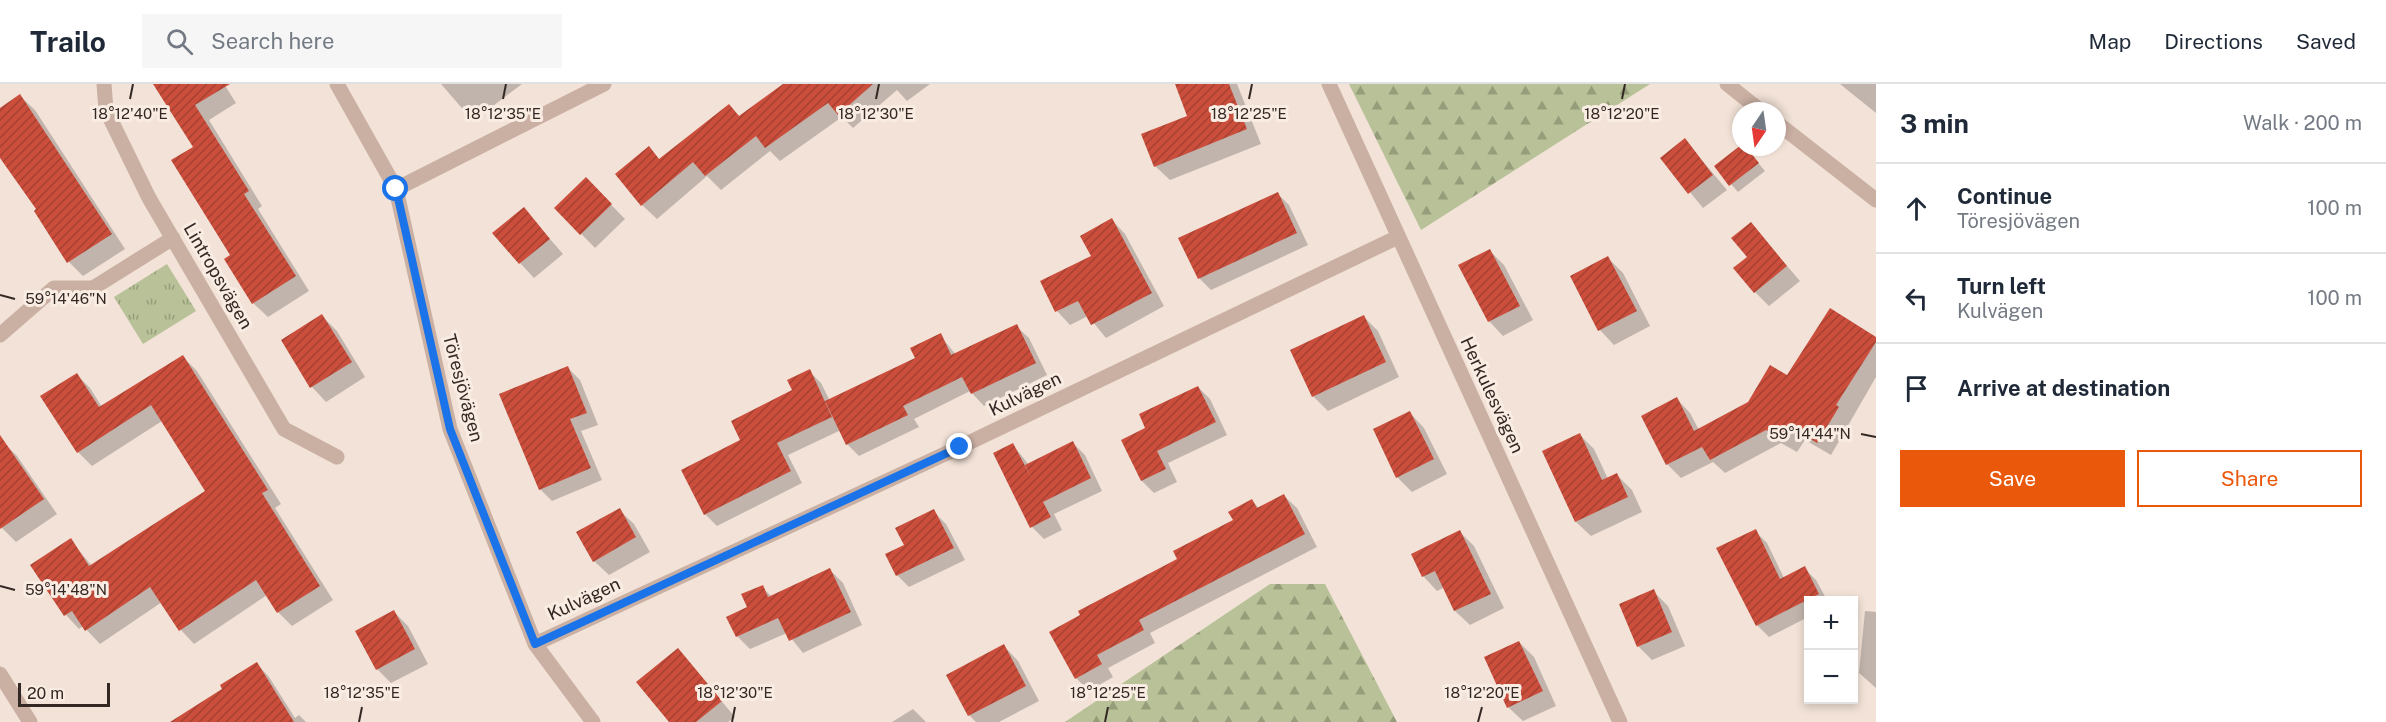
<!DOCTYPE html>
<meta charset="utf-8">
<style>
body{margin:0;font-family:"Public Sans",sans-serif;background:#f6f6f7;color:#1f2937}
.controls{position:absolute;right:18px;bottom:18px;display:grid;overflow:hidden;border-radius:0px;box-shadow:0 3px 9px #0003}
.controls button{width:54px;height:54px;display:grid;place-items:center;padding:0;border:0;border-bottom:2px solid #e0e1e3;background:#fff;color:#1f2937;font:30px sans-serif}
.compass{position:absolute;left:1732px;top:18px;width:54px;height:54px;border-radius:50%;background:#fff;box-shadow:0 3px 9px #0003;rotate:193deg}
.scale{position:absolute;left:18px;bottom:15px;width:92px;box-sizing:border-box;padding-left:6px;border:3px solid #342825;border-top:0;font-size:16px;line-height:21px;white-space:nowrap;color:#342825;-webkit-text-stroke:4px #f9ede3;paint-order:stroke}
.stop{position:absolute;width:18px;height:18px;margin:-14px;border:4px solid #1a73e8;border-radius:50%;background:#fff}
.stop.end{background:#1a73e8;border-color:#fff;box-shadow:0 2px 6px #0008}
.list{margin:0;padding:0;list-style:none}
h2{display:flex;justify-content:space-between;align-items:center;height:78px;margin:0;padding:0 24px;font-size:26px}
h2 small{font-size:20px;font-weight:400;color:#747a83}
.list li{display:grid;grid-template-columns:39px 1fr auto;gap:18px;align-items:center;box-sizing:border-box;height:90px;padding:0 24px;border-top:2px solid #e0e1e3}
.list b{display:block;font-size:22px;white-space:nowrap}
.list p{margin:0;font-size:20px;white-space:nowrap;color:#747a83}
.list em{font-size:20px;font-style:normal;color:#747a83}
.actions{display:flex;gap:12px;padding:18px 24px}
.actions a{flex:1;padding:14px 0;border:2px solid #ea580c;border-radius:0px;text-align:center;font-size:21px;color:#ea580c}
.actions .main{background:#ea580c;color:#fff}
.icon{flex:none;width:33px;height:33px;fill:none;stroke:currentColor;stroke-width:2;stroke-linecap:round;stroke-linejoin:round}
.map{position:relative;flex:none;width:1876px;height:638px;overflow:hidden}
header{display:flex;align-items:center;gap:36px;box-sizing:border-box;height:84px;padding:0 30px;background:#fff;border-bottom:2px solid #e0e1e3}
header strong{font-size:28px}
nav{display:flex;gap:33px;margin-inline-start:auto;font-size:21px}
.search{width:420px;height:54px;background:#f6f6f7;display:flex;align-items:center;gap:15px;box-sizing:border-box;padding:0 21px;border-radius:0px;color:#747a83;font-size:22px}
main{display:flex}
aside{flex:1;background:#fff}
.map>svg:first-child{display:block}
.forest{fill:url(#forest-firs)}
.park{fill:url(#park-tufts)}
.shadow{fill:#0003}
.building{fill:url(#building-hatch)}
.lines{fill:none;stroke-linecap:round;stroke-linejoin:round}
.minor{stroke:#cab0a3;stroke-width:15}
.route{stroke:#1a73e8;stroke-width:8}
.ticks{fill:none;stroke:#342825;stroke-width:2}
.labels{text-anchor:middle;stroke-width:6;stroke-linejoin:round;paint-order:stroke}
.street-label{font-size:18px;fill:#342825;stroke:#f9ede3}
.ticks-label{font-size:15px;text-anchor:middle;fill:#342825;stroke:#f9ede3;stroke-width:6;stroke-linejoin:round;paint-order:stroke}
</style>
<header>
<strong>Trailo</strong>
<div class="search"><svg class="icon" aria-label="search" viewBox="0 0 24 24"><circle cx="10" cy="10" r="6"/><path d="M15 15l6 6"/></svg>Search here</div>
<nav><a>Map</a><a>Directions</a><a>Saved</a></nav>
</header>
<main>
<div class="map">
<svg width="1876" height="638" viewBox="0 0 1876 638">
<defs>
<pattern id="forest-firs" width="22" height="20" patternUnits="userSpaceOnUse" patternTransform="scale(1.5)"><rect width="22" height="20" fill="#b8c197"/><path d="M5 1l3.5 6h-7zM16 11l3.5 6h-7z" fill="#969d7b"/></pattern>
<pattern id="park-tufts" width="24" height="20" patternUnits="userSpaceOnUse" patternTransform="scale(1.5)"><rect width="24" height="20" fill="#b8c197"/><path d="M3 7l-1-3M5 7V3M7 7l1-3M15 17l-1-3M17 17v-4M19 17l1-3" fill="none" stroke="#969d7b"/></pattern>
<pattern id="building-hatch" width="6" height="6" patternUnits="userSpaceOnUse" patternTransform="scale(1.5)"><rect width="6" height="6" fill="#cb4e3c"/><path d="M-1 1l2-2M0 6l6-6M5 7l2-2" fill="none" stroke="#a64132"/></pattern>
</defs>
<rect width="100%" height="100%" fill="#f2e2d7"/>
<path class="forest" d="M1349,0h301l-229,146z
M1270,500h55l72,138h-332z"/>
<path class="park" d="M167,180l29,47 -53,33 -29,-47z"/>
<path class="shadow" d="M155,0h69l12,19 -27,17 53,86 -4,3 51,82 -41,26 -15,-14 -21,-48 -37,-108z
M441,0h81l-49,37z
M810,0h120l-23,17 -10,-11 -44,38 -11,-11 -62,44 -10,-10 -49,39 -14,-14 -50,43 -15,-14 7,-57 11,12 69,-54 11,11z
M1176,0h61l24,60 -91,36 -15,-14 34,-49z
M1840,0h36v29z
M20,12l15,14 90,139 -42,27 -14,-14 -33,-51 2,-1 -38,-55v-45z
M1685,56l42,50 -24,18 -41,-50z
M1745,63l20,24 -27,21 -22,-25z
M586,95l39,40 -30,29 -39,-40z
M1277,109l12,12 19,40 -97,45 -12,-12z
M524,125l39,45 -29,24 -14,-15z
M1112,136l13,14 39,72 -58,32 -18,-22 -18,9 -13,-14 -15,-29 51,-25z
M1751,140l49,57 -31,25 -14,-14 -6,-34z
M1490,167l14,14 29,55 -30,16 -14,-15z
M1608,174l15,15 27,53 -36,19 -14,-15 -28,-53z
M322,232l15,15 28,46 -39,25 -14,-15 -29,-46z
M1364,233l14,14 21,46 -71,34 -15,-15z
M1016,242l13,12 18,37 -63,31 -14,-15 -56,28 5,8 -60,29 -12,-12 -6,-14 -53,25 14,28 -85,43 -12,-12 -22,-43 59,-30 52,-50 15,-20 12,12 9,18 87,-42 23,-24 16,20z
M1876,255v38l-45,78 -26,-15 -8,12 -16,-9 -56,30 -12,-11 -32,16 -14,-14 -24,-47 34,-18 13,14 9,17z
M183,273l14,14 84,133 -6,4 58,92 -41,26 -14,-14 -11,-17 -73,49 -13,-14 -19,-28 -62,42 -17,-18 -4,3 -13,-14 4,-75 22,26 115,-74 -45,-71 -70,45 -14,-14 -2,-78 14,14 12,19z
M568,284l12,12 18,45 -17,6 21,49 -50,21 -12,-12z
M1198,303l12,12 17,36 -59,28 9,19 -23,11 -12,-12 -19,-41 24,-11z
M1410,329l14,15 23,46 -35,18 -15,-15z
M1580,351l14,14 14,30 9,-4 15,15 10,22 -51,24 -15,-14 -32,-70z
M3,358l14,14 40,58 -41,28 -16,-16v-82z
M1073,359l12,12 17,36 -48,23 8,16 -18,9 -12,-12 -19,-82 16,20z
M1284,412l13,12 20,39 -167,86 5,10 -47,25 5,9 -24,14 -13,-13 103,-118 56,-39 17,-20 8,8z
M619,426l15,14 16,28 -41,23 -15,-14z
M933,427l13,13 19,36 -56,27 -12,-12 9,-29z
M1755,447l12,12 17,35 20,-10 12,12 11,20h-19v17l-39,20 -12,-12z
M1460,448l14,14 30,62 -34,17 -15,-14 -10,-24 -8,4 -14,-15z
M830,486l13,13 19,42 -59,28 -16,-20 -37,16 -13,-13 25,-49 10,10z
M1653,507l15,15 17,40 -33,14 -14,-14z
M1865,527l11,1v76l-17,-15z
M394,528l14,14 20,38 -37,19 -14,-14z
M1519,558l15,15 22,49 -33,15 -15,-14z
M1004,562l14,15 21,40 -40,21h-23l-7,-7 -21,-39z
M678,566l57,67 -7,5h-58z
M257,580l12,13 26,41 4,-3 7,7h-133l51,-33z
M913,625l13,13h-34z"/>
<path class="building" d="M153,0h77l-35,21 54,86 -5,3 52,82 -44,28 -28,-45 6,-4 -59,-95 22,-13z
M783,0h90l-35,31 -10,-12 -63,45 -9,-12 -51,40 -12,-14 -52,44 -26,-32 34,-28 10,13 70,-55 10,12z
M1175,0h54l18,45 -93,38 -13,-33 46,-18z
M20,10l92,140 -45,29 -33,-52 2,-2 -36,-51v-50z
M1685,54l28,37 -25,19 -28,-36z
M1741,61l5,2 13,16 -30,23 -15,-20z
M586,93l26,27 -32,31 -26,-27z
M1278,108l19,41 -99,46 -20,-41z
M524,123l26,32 -31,25 -27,-31z
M1112,134l40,75 -61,32 -13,-24 -23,11 -15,-31 51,-25 -11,-20z
M1751,138l36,44 -33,27 -21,-25 14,-11 -16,-19z
M1490,165l30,57 -32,16 -30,-57z
M1608,172l29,55 -39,20 -28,-55z
M1830,224l46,29v5l-40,63 3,2 -22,36 -26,-16 -8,13 -17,-10 -56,30 -8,-13 -36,18 -25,-49 36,-19 17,34 54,-29 22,-37 17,10z
M322,230l30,48 -42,26 -29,-48z
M1364,231l22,47 -74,35 -22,-47z
M1017,240l19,39 -65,31 -9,-17 -59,29 5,9 -62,30 -21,-44 90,-43 -5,-10 31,-15 10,22z
M183,271l85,135 -6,3 58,93 -43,27 -21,-33 -77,51 -29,-44 -65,44 -13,-20 -8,5 -34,-51 41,-27 18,28 116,-75 -54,-86 -74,48 -37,-57 37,-23 22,34z
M568,282l19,47 -17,6 21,49 -52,22 -40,-96z
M810,285l22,48 -55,26 14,28 -87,44 -23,-45 59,-30 -9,-19 61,-31 -5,-10z
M1198,302l18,36 -59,29 9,18 -25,12 -20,-41 24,-12 -6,-14z
M1410,327l24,48 -38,19 -23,-49z
M1580,349l22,47 15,-7 11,24 -53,25 -33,-71z
M0,351l44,64 -44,30z
M1073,357l18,37 -48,24 8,15 -21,11 -37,-75 20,-10 19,36 -7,-14z
M1284,410l21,40 -166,86 5,10 -47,25 5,9 -27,15 -26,-47 31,-17 -2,-4 99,-52 -4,-8 60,-31 -5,-8 24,-13 5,9z
M620,424l16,29 -43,25 -17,-30z
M934,425l20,39 -58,28 -11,-22 19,-9 -9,-17z
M1756,445l24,50 25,-13 14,28 -63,32 -40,-78z
M1460,446l31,64 -37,17 -19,-40 -13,6 -11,-23z
M830,484l21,44 -62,29 -11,-23 -42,19 -10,-20 21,-10 -6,-13 22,-9 5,12z
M1654,505l18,43 -35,15 -18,-43z
M394,526l21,39 -39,21 -21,-39z
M1519,557l24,50 -36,17 -23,-51z
M1004,560l22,42 -58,30 -22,-41z
M678,564l44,53 -26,21h-27l-33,-40z
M257,578l37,60h-124l52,-33 -2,-4z"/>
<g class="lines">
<path class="minor" d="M104,0l2,26 43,88 135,231 53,28
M337,0l59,105 54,240 85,215 58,78
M1329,0l291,638
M1727,0l34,27
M1777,39l99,77
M396,105l208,-105
M0,251l54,-47h39l80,-50
M535,560l425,-197 438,-210
M0,590l30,48"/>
</g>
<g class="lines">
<path class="route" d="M396,105l54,240 85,215 425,-197"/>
</g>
<path class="ticks" d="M130,15l3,-15M503,15l3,-15M876,15l3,-15M1249,15l3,-15M1622,15l3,-15M0,211l15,4M1861,350l15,3M0,502l15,4M359,638l3,-15M732,638l3,-15M1105,638l3,-15M1478,638l4,-15"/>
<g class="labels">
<g class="street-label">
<text transform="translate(218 192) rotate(60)" y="6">Lintropsvägen</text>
<text transform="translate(463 304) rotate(75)" y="6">Töresjövägen</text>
<text transform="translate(1025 310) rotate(-26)" y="6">Kulvägen</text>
<text transform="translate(1492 311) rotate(65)" y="6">Herkulesvägen</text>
<text transform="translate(584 515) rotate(-25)" y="6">Kulvägen</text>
</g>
</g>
<g class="ticks-label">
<text x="503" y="35">18°12'35"E</text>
<text x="876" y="35">18°12'30"E</text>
<text x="1249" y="35">18°12'25"E</text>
<text x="1622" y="35">18°12'20"E</text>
<text x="130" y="35">18°12'40"E</text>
<text x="66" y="220">59°14'46"N</text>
<text x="1810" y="355">59°14'44"N</text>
<text x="66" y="511">59°14'48"N</text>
<text x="362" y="614">18°12'35"E</text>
<text x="735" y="614">18°12'30"E</text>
<text x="1108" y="614">18°12'25"E</text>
<text x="1482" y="614">18°12'20"E</text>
</g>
</svg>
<div class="controls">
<button>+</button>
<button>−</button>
</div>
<svg class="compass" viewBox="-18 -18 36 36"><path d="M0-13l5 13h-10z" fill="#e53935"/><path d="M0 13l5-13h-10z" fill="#747a83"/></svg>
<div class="scale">20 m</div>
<div class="stop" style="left:396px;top:105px"></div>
<div class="stop end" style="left:960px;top:363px"></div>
</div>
<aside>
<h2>3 min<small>Walk · 200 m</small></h2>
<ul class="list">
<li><svg class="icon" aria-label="ahead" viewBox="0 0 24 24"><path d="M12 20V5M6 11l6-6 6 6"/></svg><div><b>Continue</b><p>Töresjövägen</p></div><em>100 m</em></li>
<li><svg class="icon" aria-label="left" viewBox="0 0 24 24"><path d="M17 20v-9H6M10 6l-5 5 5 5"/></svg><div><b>Turn left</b><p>Kulvägen</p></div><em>100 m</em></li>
<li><svg class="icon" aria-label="arrive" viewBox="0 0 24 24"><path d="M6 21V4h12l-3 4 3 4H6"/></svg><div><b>Arrive at destination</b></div></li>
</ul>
<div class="actions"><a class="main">Save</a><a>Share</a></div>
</aside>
</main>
